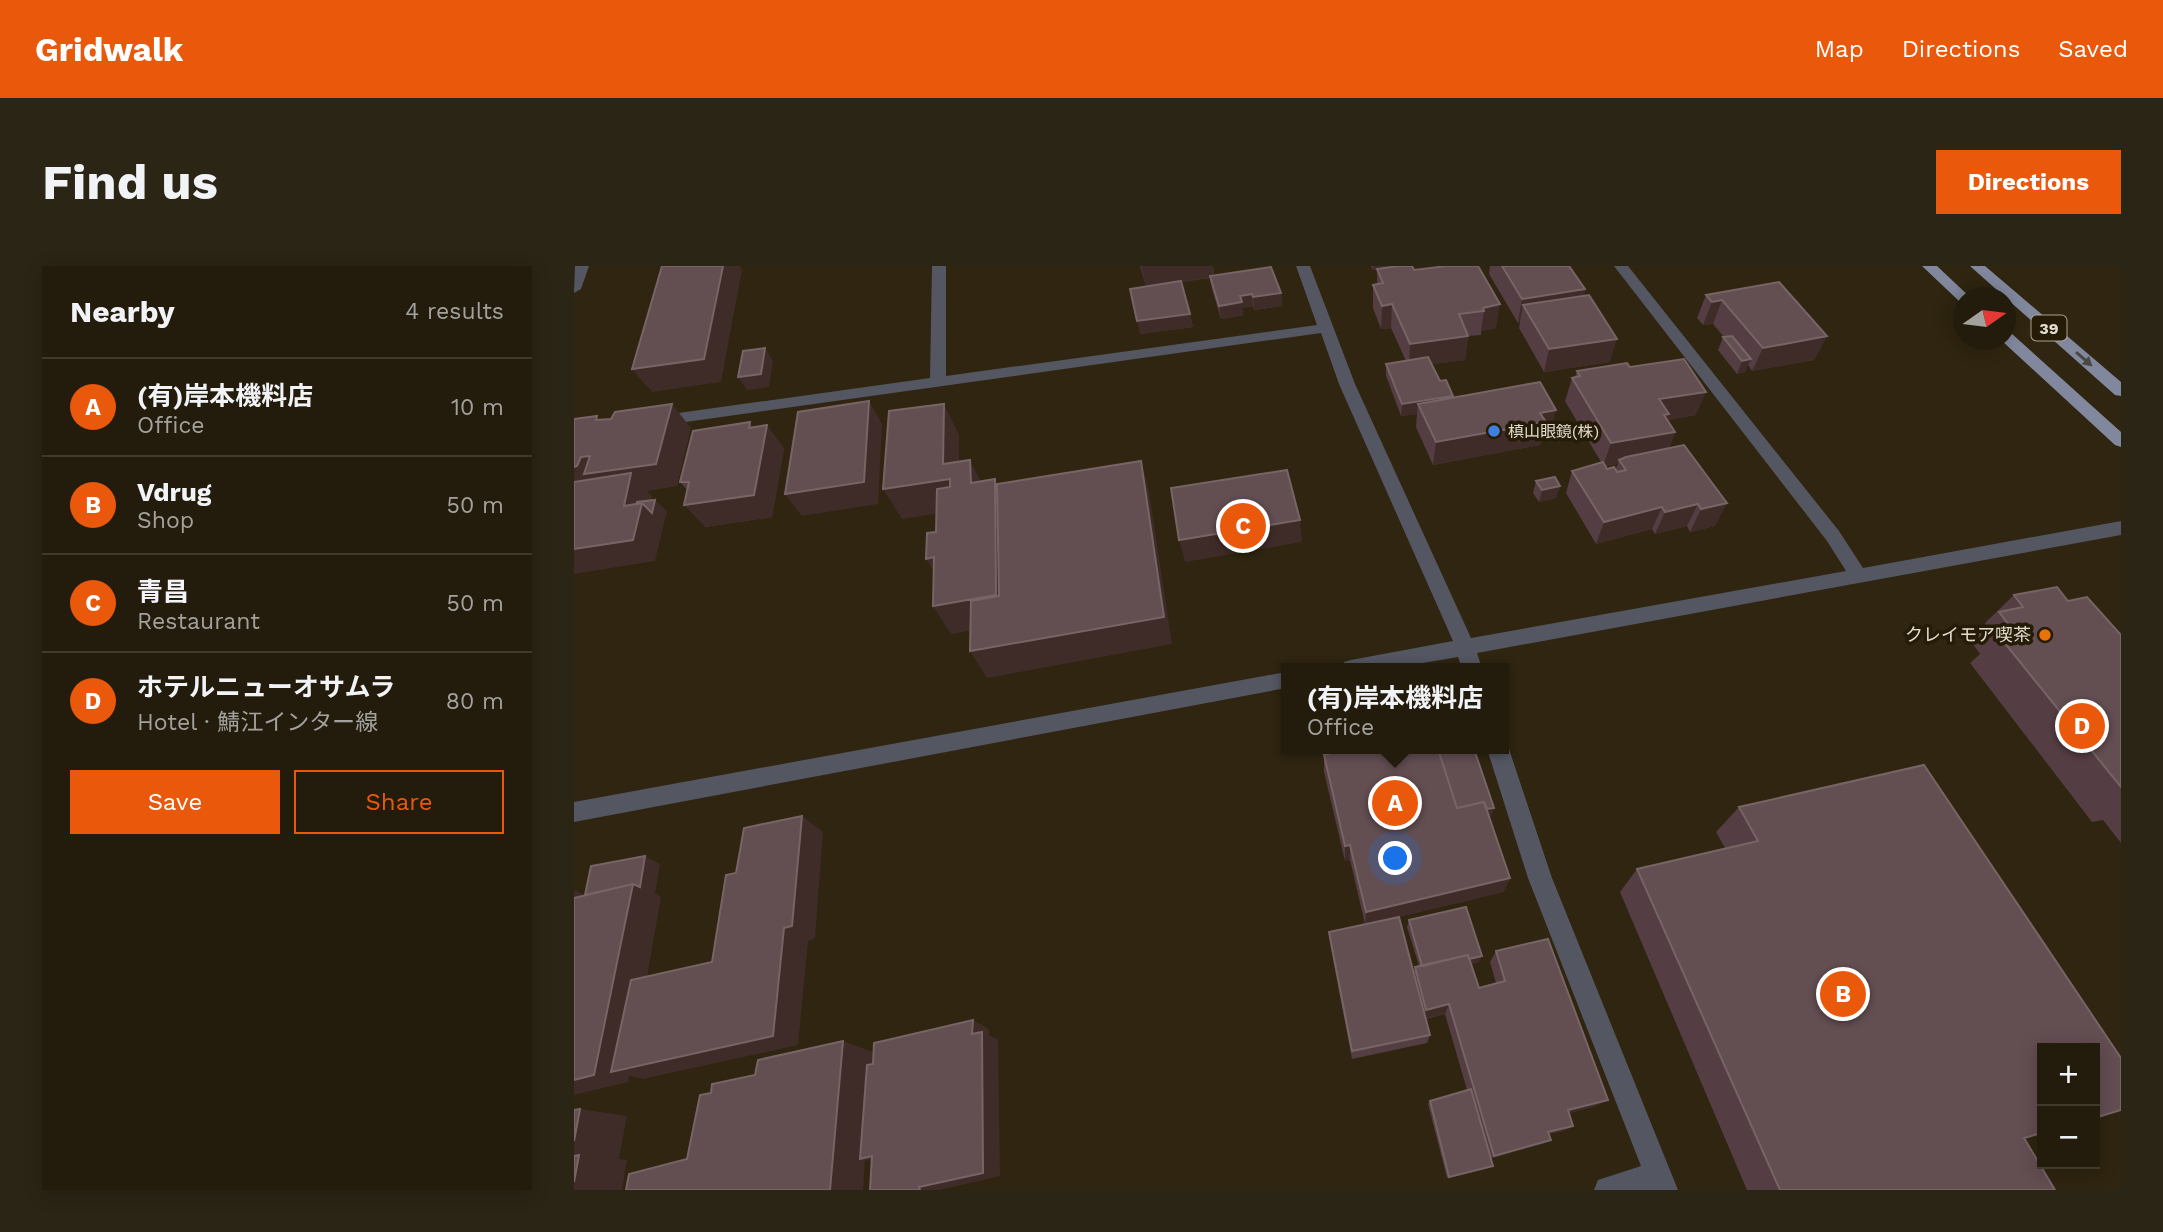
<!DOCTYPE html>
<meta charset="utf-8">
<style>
body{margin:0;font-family:"Work Sans","Noto Sans JP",sans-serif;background:#2b2515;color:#f1f3f6}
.controls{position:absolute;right:21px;bottom:21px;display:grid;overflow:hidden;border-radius:0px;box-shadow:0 4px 18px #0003}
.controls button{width:63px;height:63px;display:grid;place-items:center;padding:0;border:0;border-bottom:2px solid #403a2d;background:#231c0c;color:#f1f3f6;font:35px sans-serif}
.compass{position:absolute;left:1379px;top:21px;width:63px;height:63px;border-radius:50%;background:#231c0c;box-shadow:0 4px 18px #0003;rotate:76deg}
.you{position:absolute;left:822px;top:593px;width:24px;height:24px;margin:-18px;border:5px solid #fff;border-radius:50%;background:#1a73e8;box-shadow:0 0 0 10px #1a73e833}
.badge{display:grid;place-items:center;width:46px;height:46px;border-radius:50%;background:#ea580c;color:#fff;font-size:23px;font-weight:700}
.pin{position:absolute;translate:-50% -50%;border:4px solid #fff;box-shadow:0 2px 7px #0006}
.popup{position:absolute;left:707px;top:397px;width:228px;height:91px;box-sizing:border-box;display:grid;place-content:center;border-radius:0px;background:#231c0c;filter:drop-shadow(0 2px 5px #0005);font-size:23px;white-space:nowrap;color:#a3a19d}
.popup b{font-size:26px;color:#f1f3f6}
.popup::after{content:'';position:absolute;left:50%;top:100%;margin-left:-14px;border:14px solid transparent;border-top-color:#231c0c}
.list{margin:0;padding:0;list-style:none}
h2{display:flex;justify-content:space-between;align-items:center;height:91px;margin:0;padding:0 28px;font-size:30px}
h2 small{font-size:23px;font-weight:400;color:#a3a19d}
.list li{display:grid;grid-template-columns:46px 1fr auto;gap:21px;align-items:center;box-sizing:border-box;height:98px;padding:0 28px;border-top:2px solid #403a2d}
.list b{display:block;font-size:26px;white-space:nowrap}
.list p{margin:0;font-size:23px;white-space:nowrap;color:#a3a19d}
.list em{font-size:23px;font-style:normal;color:#a3a19d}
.actions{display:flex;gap:14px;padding:21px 28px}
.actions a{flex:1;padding:16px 0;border:2px solid #ea580c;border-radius:0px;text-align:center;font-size:24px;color:#ea580c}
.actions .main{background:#ea580c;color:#fff}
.map{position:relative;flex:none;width:1547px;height:924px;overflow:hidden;border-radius:0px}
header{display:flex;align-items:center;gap:42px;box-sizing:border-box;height:98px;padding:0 35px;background:#ea580c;color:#fff}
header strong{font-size:33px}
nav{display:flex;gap:38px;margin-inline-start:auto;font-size:24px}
.intro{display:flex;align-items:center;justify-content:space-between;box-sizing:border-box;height:168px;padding:0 42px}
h1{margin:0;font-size:49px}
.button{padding:18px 32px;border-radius:0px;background:#ea580c;color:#fff;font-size:24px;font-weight:700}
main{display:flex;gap:42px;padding:0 42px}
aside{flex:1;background:#231c0c;border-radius:0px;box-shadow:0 4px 18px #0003}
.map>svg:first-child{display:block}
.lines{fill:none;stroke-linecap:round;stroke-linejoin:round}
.minor{fill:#545761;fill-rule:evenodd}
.major{fill:#81879c;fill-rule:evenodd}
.wall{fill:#543d43;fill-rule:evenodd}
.shaded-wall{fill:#3f2c28}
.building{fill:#634e52;stroke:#776465;stroke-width:2}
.oneway{fill:#4a4642}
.shop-dot{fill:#3f7fe0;stroke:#251b06;stroke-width:2.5}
.food-dot{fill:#e8710a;stroke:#251b06;stroke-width:2.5}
.labels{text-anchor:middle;stroke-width:7;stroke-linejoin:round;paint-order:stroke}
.shield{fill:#251b06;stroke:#a9a293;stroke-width:2}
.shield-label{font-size:16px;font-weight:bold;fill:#e2dccf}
.far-poi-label{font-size:16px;fill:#e2dccf;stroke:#251b06;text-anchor:start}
.poi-label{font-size:18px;fill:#e2dccf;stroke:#251b06;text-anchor:end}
</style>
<header>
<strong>Gridwalk</strong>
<nav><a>Map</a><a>Directions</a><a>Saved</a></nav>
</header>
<div class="intro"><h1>Find us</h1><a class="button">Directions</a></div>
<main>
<aside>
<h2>Nearby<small>4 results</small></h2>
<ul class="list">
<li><span class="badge">A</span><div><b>(有)岸本機料店</b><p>Office</p></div><em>10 m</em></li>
<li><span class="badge">B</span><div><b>Vdrug</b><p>Shop</p></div><em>50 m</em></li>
<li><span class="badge">C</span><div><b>青昌</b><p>Restaurant</p></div><em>50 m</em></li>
<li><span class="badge">D</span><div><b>ホテルニューオサムラ</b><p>Hotel · 鯖江インター線</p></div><em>80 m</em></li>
</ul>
<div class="actions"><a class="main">Save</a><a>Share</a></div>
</aside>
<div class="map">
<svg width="1547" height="924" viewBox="0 0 1547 924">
<rect width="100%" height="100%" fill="#2f2510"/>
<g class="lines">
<path class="minor" d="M1,0h14l-8,23 -7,4z
M358,0h14v110l371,-51 -21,-59h14l45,118 116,254 375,-67 -19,-30 -213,-275h14l211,265 24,37 258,-47v14l-644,118 5,15h-20l-4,-11 -64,11h-53l3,-6 7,-2 102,-19 -114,-257 -18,-51 -664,93 -8,-5 8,-5 273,-38z
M712,406v16l-712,134v-20z
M930,476l5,7 43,129 126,312h-84l4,-10 43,-14 -113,-288 -41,-129h17z"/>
<path class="major" d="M1348,0h15l34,32h-7v4l-5,-1z
M1396,0h15l136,116v14l-6,-1z
M1432,65l5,2 110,99v15l-6,-2 -114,-105h5z"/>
</g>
<path class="wall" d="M566,0h73l1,10 67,17 1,13 -28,4 -1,-4 -11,2 1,7 -22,4 -9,-30 -2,-11 -29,4 9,32 3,13 -53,7 6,-48z
M797,0h41l2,4 64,-4 18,62 -15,3v4l-13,1 -3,24 -33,4 8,17 13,15v2l97,35 -7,1 -3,11 -107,20 -17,-38 1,-13 -16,2 -15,-40v-12l20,-3 -15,-33 -10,1 -8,-21v-23l4,-1v-14h-4z
M916,0h79l16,23 -1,7 26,66 -66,10 -25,-44 1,-6 -2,1 -29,-49z
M1132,29l121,41 -13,24 -62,11 -4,-6 -3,7 -8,2 -19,-24 5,-13h1l-11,-13 -10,1 -6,-7z
M1056,101l66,48 -29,5 8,12 -6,16 46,78 -25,6 -3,-6 -32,8 -3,-5 -56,15 -30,-51 6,-22 29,-9 -36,-61 7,-23 3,-1 2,-6zM1044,198l-3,6 -8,-1 -2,-3z
M180,161l30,21 -12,69 -67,10 -18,-37 -7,-8z
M962,215l24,5 -4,12 -17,4 -6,-9z
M1440,329l54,6 53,34v208l-18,-23 -11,2 -122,-159 10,-9 -10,-14 16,-15 -1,-2z
M763,483h137l17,68h-2l21,61 -7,14 -109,26 20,54 1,-5 4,-1 -12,-39 2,-7 70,42 -8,2 8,24 17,-5 -6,-21 6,-11 100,155 -27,7 4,13 -10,5 -14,3 2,6 -9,4 -51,14 2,8 -4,1 -42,11 -19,-74 2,-3 37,-11 -22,-76 -19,5 4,16 -3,8 -75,16 -22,-115 -1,-12 36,-8 -15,-64 -5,1 -21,-89v-17l13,-4z
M1165,541l285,331 31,52h-308l-127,-298 17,-23 88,-21 -9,-16z"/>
<path class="shaded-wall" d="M149,0h17l2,4 -21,112 -69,10 -20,-23z
M567,0h72l1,11 -68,10z
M799,0h30l-30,4z
M1011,23l-6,24 -56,-8 -3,17 -2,1 4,-24z
M707,27l1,13 -28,4 -1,-13z
M678,28l1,12 -11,2 1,7 -22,4 -2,-13 21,-10z
M1148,34l-9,24 -10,1 9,-23z
M818,38l-1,24 -10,1 1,-23z
M926,38l-4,24 -15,3 3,-20 -1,-3z
M616,48l3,13 -53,7 -3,-13z
M894,70l-3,24 -56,7 1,-23z
M1253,70l-13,24 -62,11 11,-23z
M1043,73l-7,23 -66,10 5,-23z
M191,82l8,13 -4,26 -22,3 -9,-13z
M1177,93l-6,13 -8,2 5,-13z
M1132,126l-10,23 -30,5 9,12 -9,23 -47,5 -1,4 -15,2 8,-23 48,-44z
M879,130l-2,12 -33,-4 -1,10 -16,2 1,-12z
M295,135l13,23 -4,80 -76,12 -17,-22z
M98,138l19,24 -14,58 -30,5 5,5 -3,14 6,-10 12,11 -12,50 -81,13v-107l7,-10z
M370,138l15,31v59l-16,-30z
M982,144l-6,23 -7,1 -3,11 -107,20 3,-23 104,-29z
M176,156l14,20 3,-17 17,23 -12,69 -67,10 -21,-22 65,-77z
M396,194l15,30 -14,-7z
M567,195l8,31 23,152 -185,34 -17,-27z
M376,213l16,30 -64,10 -19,-30z
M421,213l14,30 3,114 -61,11 -18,-28z
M986,220l-4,12 -17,4 3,-12z
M1153,237l-12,23 -25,6 11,-23z
M1124,238l-11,22 -32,8 10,-22z
M1088,241l-10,22 -56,15 8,-22z
M726,254l2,22 -117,20 -6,-22z
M360,291l10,30 -18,-28z
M920,542l-3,9 -38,7 2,-9z
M228,550l21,16 -8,106 -7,3 -10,104 -155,34 -14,-3 -1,6 -54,13v-205l25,11 34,-17 12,-28 15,8 -5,30 6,3 -30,171 153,-140z
M776,579v15l-5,1v-15z
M936,612l-7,14 -138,33 1,-13z
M908,690l-3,6 -57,14 2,-6z
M875,738l-4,10 -22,5 3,-9z
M399,754l16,9v6l9,5 2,136 -60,14h-20l-1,-3 53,-153z
M269,775l30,11 -8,106 7,-2 11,7 -18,-3 -2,30h-33z
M1034,834l-12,6 -38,10 10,-6z
M6,843l47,7 -8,43 8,1 -5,30h-48v-49z
M999,860l-10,5 -24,5 9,-4z
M977,874l-9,4 -55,16 7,-4z"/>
<path class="building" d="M88,0h61l-19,93 -72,10z
M825,0h13l2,4 33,-4h31l22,38 -17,4 1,3 -25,3 9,22 -58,8 -18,-40 -10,2 -9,-21 10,-2 -6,-14z
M928,0h67l16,23 -63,10z
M697,1l10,26 -28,4 -1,-3 -12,2 2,6 -23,4 -9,-30z
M607,15l9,33 -53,7 -7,-32z
M1205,16l48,54 -64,12 -41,-48 -10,2 -6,-7z
M1015,29l28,44 -68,10 -26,-44z
M1158,70l19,23 -9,2 -19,-24z
M191,82l-4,26 -23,3 5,-26z
M854,91l12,24 6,-1 7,16 -51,8 -16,-40z
M1110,93l22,33 -47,7 10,15 -5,1 11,17 -64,11 -39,-65 8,-2 -3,-5 50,-8 3,4z
M966,116l16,28 -16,3 6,9 -110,20 -18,-38z
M295,135l-5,81 -79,12 13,-82z
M98,138l-16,60 -72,10 6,-18 -9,1 -4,9 -3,1v-48l23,-3 -1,4 15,-1 4,-7z
M370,138l-1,60 27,-4 1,23 24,-4 1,116 -63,11 1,-49 -8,2 1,-26 9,-1 1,-43 13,-2v-8l-67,10 6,-78z
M176,156l-1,6 18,-3 -13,70 -70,10 5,-23h-9l13,-51z
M1110,179l43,58 -26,6 -3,-5 -33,8 -3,-5 -58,15 -32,-51 31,-9 4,7 7,-2 3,5 9,-2 -7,-10 7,-3z
M567,195l23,156 -194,34 1,-50 28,-5 -2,-112z
M713,204l13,50 -121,20 -8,-52z
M57,207l-7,33 18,-3 -9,37 -59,9v-67z
M981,211l5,9 -18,4 -6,-9z
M81,234l-3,13 -10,-10 -5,1v-2z
M1483,321l11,14 19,-4 34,38v152l-122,-151 16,-3 -16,-21 24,-5 -9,-12z
M765,483h99l19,59 27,-6 26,76 -144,34 -16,-67 -5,1 -21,-91 15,-4z
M864,483h36l20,59 -7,1 -3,-7 -27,6z
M1350,499l197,293v52l-26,8v-70h-53v85l-18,5 31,52h-275l-143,-321 121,-28 -19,-34z
M228,550l-10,110 -8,2 -11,108 -162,36 20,-92 81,-18 14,-87 10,-2 8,-45z
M71,590l-5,31 -7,-3 -48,11 6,-29z
M59,618l-39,191 -20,5v-182z
M892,641l16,49 -13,3 -1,-4 -46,11 -13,-46z
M825,651l31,118 -78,16 -23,-119z
M974,673l60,161 -40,10 5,16 -25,6 3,8 -57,16 -45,-152 -23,6 -11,-43 53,-12 11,33 26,-7 -9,-30z
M399,754l-1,14 10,-2 1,141 -64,14 1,3h-50l2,-34 -12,3 7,-94 6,-1 1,-21z
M269,775l-13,149h-204l3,-16 58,-15 13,-64 11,-2 1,-9 43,-9 3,-15z
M897,823l22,77 -44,11 -19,-76z
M6,843l-6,32v-31z
M5,889l-5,27v-26z"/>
<defs><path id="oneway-solid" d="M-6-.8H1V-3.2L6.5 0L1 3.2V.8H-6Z" transform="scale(1.75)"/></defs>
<use class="oneway" href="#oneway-solid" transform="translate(1510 93) rotate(41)"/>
<circle class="shop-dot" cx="920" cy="165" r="7"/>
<circle class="food-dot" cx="1471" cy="369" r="7"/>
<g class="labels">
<rect class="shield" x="1457.5" y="49.5" width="35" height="25" rx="5"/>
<g class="shield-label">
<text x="1475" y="68">39</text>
</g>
<g class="far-poi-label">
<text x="934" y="171">槙山眼鏡(株)</text>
</g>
<g class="poi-label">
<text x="1457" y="375">クレイモア喫茶</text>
</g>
</g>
</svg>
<div class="controls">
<button>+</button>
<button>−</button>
</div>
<svg class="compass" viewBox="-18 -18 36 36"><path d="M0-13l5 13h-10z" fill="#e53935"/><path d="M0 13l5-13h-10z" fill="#a3a19d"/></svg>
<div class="you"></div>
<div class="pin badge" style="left:821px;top:537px">A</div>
<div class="popup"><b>(有)岸本機料店</b>Office</div>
<div class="pin badge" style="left:1269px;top:728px">B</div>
<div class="pin badge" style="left:669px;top:260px">C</div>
<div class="pin badge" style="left:1508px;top:460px">D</div>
</div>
</main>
